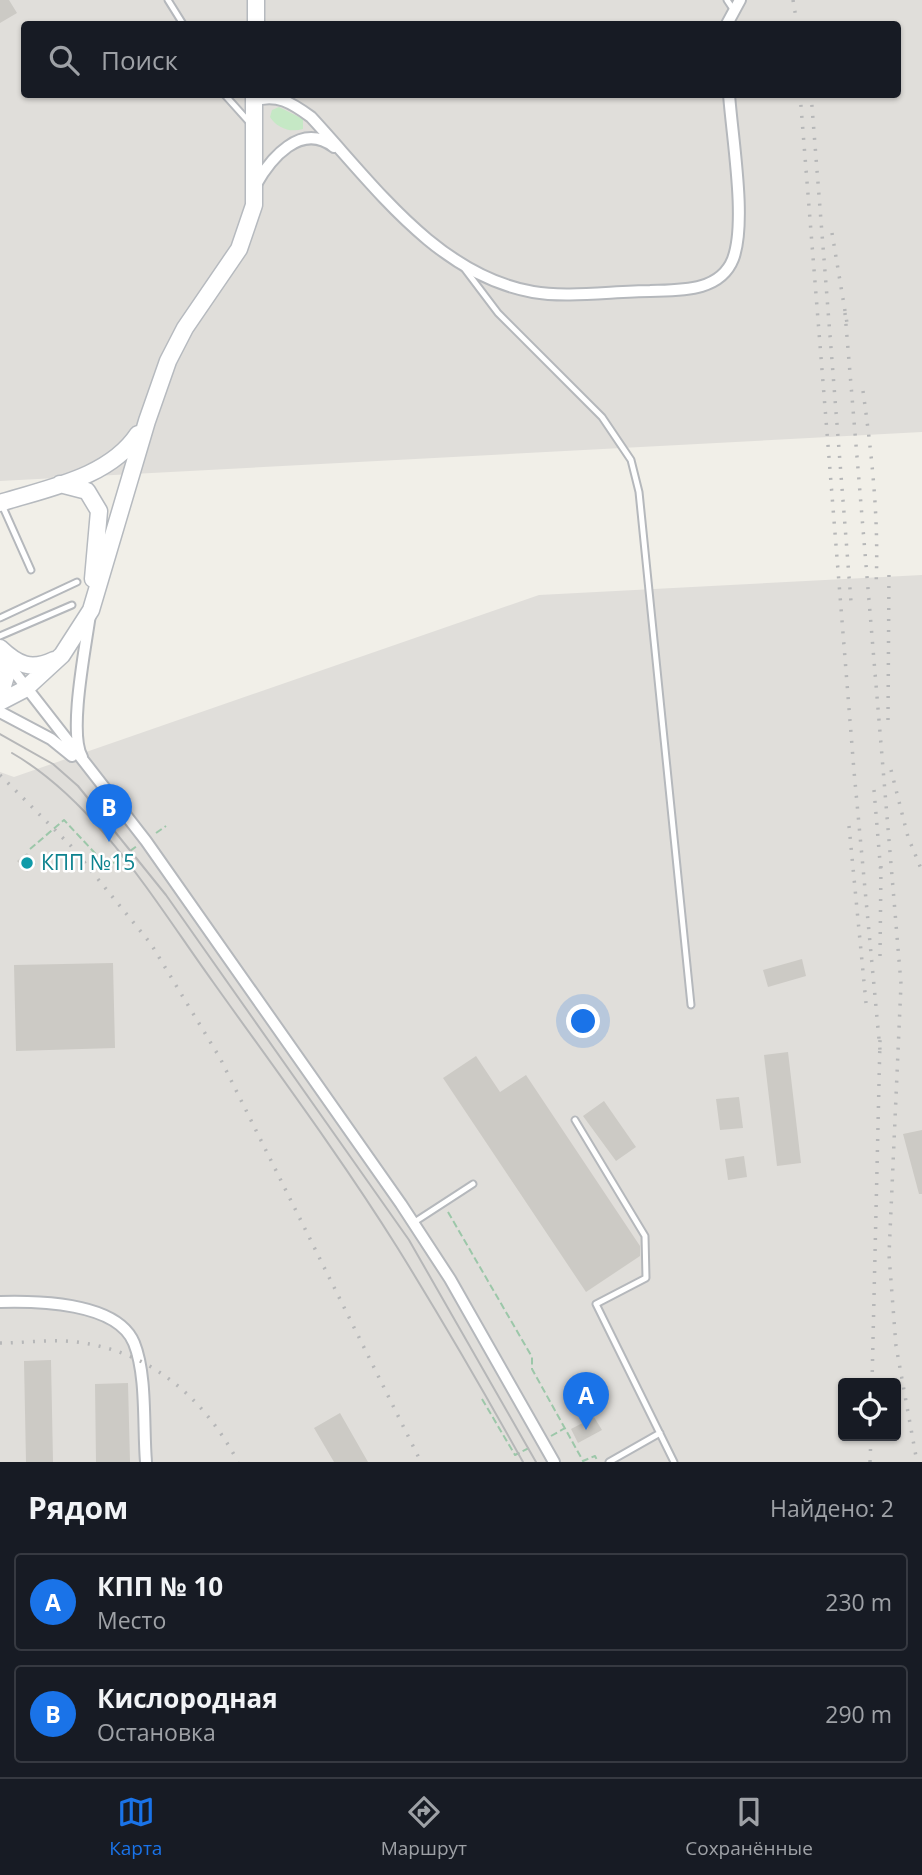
<!DOCTYPE html>
<html lang="ru">
<meta charset="utf-8">
<style>
body{margin:0;font-family:"Open Sans",sans-serif;background:#20242c;color:#f1f3f6}
.controls{position:absolute;right:21px;bottom:21px;display:grid;overflow:hidden;border-radius:7px;box-shadow:0 2px 5px #0004}
.controls button{width:63px;height:63px;display:grid;place-items:center;padding:0;border:0;border-bottom:2px solid #363941;background:#171b24;color:#f1f3f6;font:35px sans-serif}
.you{position:absolute;left:584px;top:1022px;width:24px;height:24px;margin:-18px;border:5px solid #fff;border-radius:50%;background:#1a73e8;box-shadow:0 0 0 10px #1a73e833}
.badge{display:grid;place-items:center;width:46px;height:46px;border-radius:50%;background:#1a73e8;color:#fff;font-size:23px;font-weight:700}
.pin{position:absolute;translate:-50% -58px;filter:drop-shadow(0 2px 4px #0008)}
.pin::after{content:'';position:absolute;top:37px;width:24px;height:21px;background:inherit;clip-path:polygon(0 0,100% 0,50% 100%)}
.list{margin:0;padding:0;list-style:none}
h2{display:flex;justify-content:space-between;align-items:center;height:91px;margin:0;padding:0 28px;font-size:30px}
h2 small{font-size:23px;font-weight:400;color:#9ea1a6}
.list li{display:grid;grid-template-columns:46px 1fr auto;gap:21px;align-items:center;box-sizing:border-box;height:98px;margin:0 14px 14px;padding:0 14px;border:2px solid #363941;border-radius:7px}
.list b{display:block;font-size:26px;white-space:nowrap}
.list p{margin:0;font-size:23px;white-space:nowrap;color:#9ea1a6}
.list em{font-size:23px;font-style:normal;color:#9ea1a6}
.icon{flex:none;width:38px;height:38px;fill:none;stroke:currentColor;stroke-width:2;stroke-linecap:round;stroke-linejoin:round}
.map{position:relative;flex:none;width:922px;height:1462px;overflow:hidden}
.search{position:absolute;background:#171b24;box-shadow:0 2px 5px #0004;left:21px;right:21px;top:21px;height:77px;display:flex;align-items:center;gap:18px;box-sizing:border-box;padding:0 24px;border-radius:7px;color:#9ea1a6;font-size:26px}
.sheet{height:315px;background:#171b24}
nav{display:flex;justify-content:space-around;align-items:center;box-sizing:border-box;height:98px;border-top:2px solid #363941;background:#171b24;font-size:19px;color:#9ea1a6}
nav a{display:grid;justify-items:center;gap:4px}
nav .on{color:#1a73e8}
.map>svg:first-child{display:block}
.industrial{fill:#e0deda;fill-rule:evenodd}
.green{fill:#c5e8c5}
.building{fill:#cccac5}
.lines{fill:none;stroke-linecap:round;stroke-linejoin:round}
.lane-casing{stroke:#b5b8bc;stroke-width:9}
.street-casing{stroke:#b5b8bc;stroke-width:14}
.secondary-casing{stroke:#b6babf;stroke-width:19}
.path{stroke:#9cc7a9;stroke-width:2;stroke-dasharray:7 3.5;stroke-linecap:butt}
.lane{stroke:#fff;stroke-width:5}
.street{stroke:#fff;stroke-width:10}
.secondary{stroke:#fff;stroke-width:16}
.tram{stroke:#b6b7b8;stroke-width:2}
.rail{stroke:#b6b7b8;stroke-width:3.5;stroke-dasharray:2 9;stroke-linecap:butt}
.culture-dot{fill:#0f9aa8;stroke:#fff;stroke-width:2.5}
.labels{text-anchor:middle;stroke-width:5;stroke-linejoin:round;paint-order:stroke}
.culture-label{font-size:21px;fill:#0d838f;stroke:#fff;text-anchor:start}
</style>
<div class="map">
<svg width="922" height="1462" viewBox="0 0 922 1462">
<rect width="100%" height="100%" fill="#f1efe8"/>
<path class="industrial" d="M0,0h922v432l-922,49zM24,24h874v70h-874z
M922,575v887h-922v-690l14,5 525,-182zM843,1383h53v53h-53z"/>
<path class="green" d="M279,107l24,12v10c-13,4 -26,-1 -33,-12l2,-7z"/>
<path class="building" d="M0,0h9l8,13 -17,10z
M27,853l9,11 -9,8 -10,-11z
M802,959l4,17 -38,11 -5,-17z
M113,963l2,85 -99,3 -2,-86z
M788,1052l13,111 -24,3 -13,-111z
M476,1056l24,36 26,-17 114,171v10l-54,36 -143,-214z
M739,1097l4,31 -23,2 -4,-31z
M604,1101l32,46 -20,14 -33,-45z
M922,1130v64h-3l-16,-60z
M744,1156l3,21 -19,3 -3,-21z
M51,1360l2,102h-27l-2,-101z
M128,1383l2,79h-34l-1,-78z
M340,1413l28,49h-34l-20,-34z
M594,1417l8,13 -24,13 -7,-14z"/>
<g class="lines">
<g class="lane-casing">
<path id="lane" d="M168,0l15,24
M727,0l6,9
M224,94l26,29
M464,268l34,45 104,104 29,43 8,32 52,513
M2,505l29,65
M0,618l77,-36
M0,636l72,-31
M575,1120l70,116 1,42 -50,26 78,158
M413,1223l60,-39
M609,1462l51,-29"/>
</g>
<g class="street-casing">
<path id="street" d="M727,24l13,-24
M253,101c24,-8 39,2 58,16 63,68 126,158 222,175 34,6 81,-1 117,-1 30,-1 70,1 83,-32 14,-37 -1,-122 -4,-165
M255,186c15,-27 46,-65 79,-39
M5,660l141,181 255,363 49,75 104,183
M0,712l51,27 21,17
M82,757c-14,-24 4,-112 8,-143
M0,1302c37,-1 117,0 134,41 13,32 9,84 12,119"/>
</g>
<g class="secondary-casing">
<path id="secondary" d="M256,24v-24
M60,484l27,7 12,20 -6,68
M0,503c47,-15 109,-25 138,-69
M0,648c18,17 31,23 54,12
M0,661l6,15 -6,20
M0,702l25,-13 37,-34 29,-45 56,-189 21,-60 17,-33 54,-79 15,-44v-111"/>
</g>
<path class="path" d="M156,833l10,-7
M30,849l34,-29 44,47 29,-21
M448,1212l84,145v12l51,92 12,-5 3,6
M482,1399l33,56 16,-8
M551,1436l14,-8"/>
<use href="#lane" class="lane"/>
<use href="#street" class="street"/>
<use href="#secondary" class="secondary"/>
<path class="tram" d="M0,734l53,30 25,22 88,109 243,345 127,222
M12,753c85,49 144,150 201,229 62,87 127,174 184,265 44,71 86,143 126,215"/>
<path class="rail" d="M793,0l4,24
M800,94l54,677 26,279
M811,94l40,508
M832,233l15,90
M845,313l56,671 -12,271 7,91 21,116
M863,391c9,65 16,129 13,195
M888,720l1,-152
M891,770l17,67 14,34
M0,775l71,71 80,98 69,114 201,404
M874,790l7,84
M849,826l17,177
M880,956l1,-91
M0,1343c21,0 44,-3 65,-2 79,5 137,53 173,121
M872,1383l8,-343
M870,1462l1,-26"/>
</g>
<circle class="culture-dot" cx="27" cy="863" r="7"/>
<g class="labels">
<g class="culture-label">
<text x="41" y="870">КПП №15</text>
</g>
</g>
</svg>
<div class="controls">
<button><svg class="icon" aria-label="locate" viewBox="0 0 24 24"><circle cx="12" cy="12" r="6"/><path d="M12 2v4M12 18v4M2 12h4M18 12h4"/></svg></button>
</div>
<div class="you"></div>
<div class="pin badge" style="left:586px;top:1430px">A</div>
<div class="pin badge" style="left:109px;top:842px">B</div>
<div class="search"><svg class="icon" aria-label="search" viewBox="0 0 24 24"><circle cx="10" cy="10" r="6"/><path d="M15 15l6 6"/></svg>Поиск</div>
</div>
<section class="sheet">
<h2>Рядом<small>Найдено: 2</small></h2>
<ul class="list">
<li><span class="badge">A</span><div><b>КПП № 10</b><p>Место</p></div><em>230 m</em></li>
<li><span class="badge">B</span><div><b>Кислородная</b><p>Остановка</p></div><em>290 m</em></li>
</ul>
</section>
<nav>
<a class="on"><svg class="icon" aria-label="map" viewBox="0 0 24 24"><path d="M3 6l6-2 6 2 6-2v14l-6 2-6-2-6 2zM9 4v14M15 6v14"/></svg>Карта</a>
<a><svg class="icon" aria-label="directions" viewBox="0 0 24 24"><path d="M12 3l9 9-9 9-9-9zM9 14v-3h6M13 9l2 2-2 2"/></svg>Маршрут</a>
<a><svg class="icon" aria-label="saved" viewBox="0 0 24 24"><path d="M7 4h10v16l-5-4-5 4z"/></svg>Сохранённые</a>
</nav>
